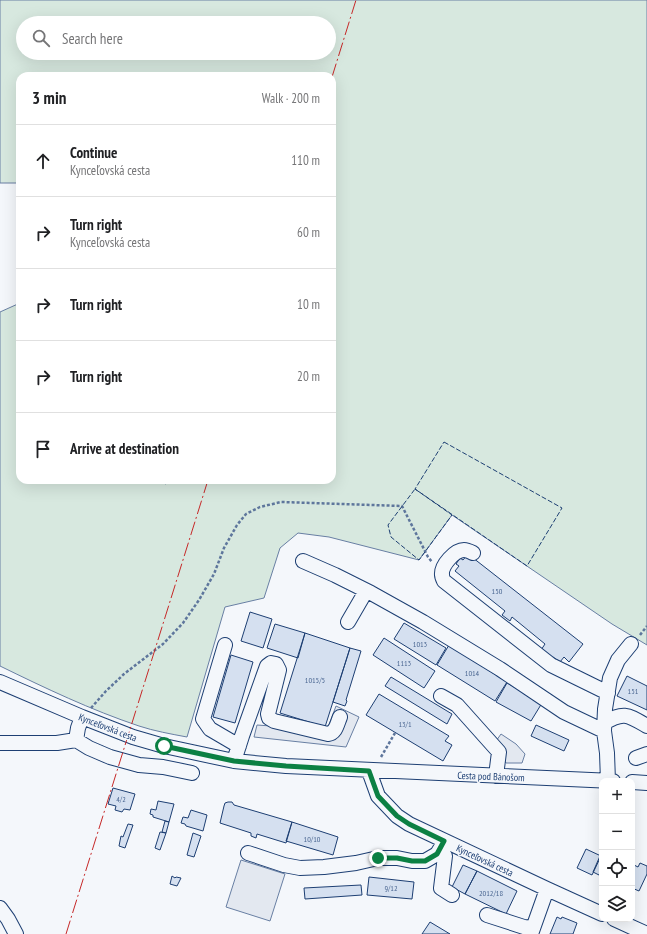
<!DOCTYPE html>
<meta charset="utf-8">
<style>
body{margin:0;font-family:"PT Sans Narrow",sans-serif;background:#f6f6f6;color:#202124}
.controls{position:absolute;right:12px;bottom:12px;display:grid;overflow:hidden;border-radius:8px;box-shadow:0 4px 16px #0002}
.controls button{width:36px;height:36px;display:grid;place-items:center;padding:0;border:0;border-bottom:1px solid #e0e0e0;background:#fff;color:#202124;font:20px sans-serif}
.stop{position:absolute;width:12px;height:12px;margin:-9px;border:3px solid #0b8043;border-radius:50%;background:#fff}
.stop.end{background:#0b8043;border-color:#fff;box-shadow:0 1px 4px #0008}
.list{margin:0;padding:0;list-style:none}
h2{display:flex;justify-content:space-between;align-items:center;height:52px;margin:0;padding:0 16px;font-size:17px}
h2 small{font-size:13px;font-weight:400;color:#757577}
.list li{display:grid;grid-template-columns:26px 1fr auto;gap:12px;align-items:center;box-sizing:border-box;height:72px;padding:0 16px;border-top:1px solid #e0e0e0}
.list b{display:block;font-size:15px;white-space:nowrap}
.list p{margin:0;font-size:13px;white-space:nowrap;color:#757577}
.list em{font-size:13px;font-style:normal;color:#757577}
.icon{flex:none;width:22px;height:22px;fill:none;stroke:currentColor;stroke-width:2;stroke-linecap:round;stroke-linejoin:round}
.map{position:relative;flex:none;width:647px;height:934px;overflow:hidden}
.search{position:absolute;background:#fff;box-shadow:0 4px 16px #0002;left:16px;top:16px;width:320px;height:44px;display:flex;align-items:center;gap:10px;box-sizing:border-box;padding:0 14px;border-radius:22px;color:#757577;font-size:15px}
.panel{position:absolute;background:#fff;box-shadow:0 4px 16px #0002;left:16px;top:72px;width:320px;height:412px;border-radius:12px}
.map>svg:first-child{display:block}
.green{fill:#d7e8df;stroke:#687fa3;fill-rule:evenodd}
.parking{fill:#e3e8f0;stroke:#687fa3}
.building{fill:#d5e0f0;stroke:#1d3f73}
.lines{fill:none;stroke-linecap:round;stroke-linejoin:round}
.minor-casing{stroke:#1d3f73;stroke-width:16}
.path{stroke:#5e769c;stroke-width:2.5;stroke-dasharray:3 2;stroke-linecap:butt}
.minor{stroke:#f4f7fb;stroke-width:14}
.fence{stroke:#1d3f73;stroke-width:1;stroke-dasharray:5 2;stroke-linecap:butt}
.power{stroke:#c62828;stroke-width:1;stroke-dasharray:14 3 2 3;stroke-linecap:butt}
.route{stroke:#0b8043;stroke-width:5}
.labels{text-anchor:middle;stroke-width:3;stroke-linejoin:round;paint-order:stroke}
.number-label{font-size:8px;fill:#4b6792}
.street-label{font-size:10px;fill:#1d3f73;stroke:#f4f7fb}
</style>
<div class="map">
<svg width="647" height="934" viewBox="0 0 647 934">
<rect width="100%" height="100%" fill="#f4f7fb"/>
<path class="green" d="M0,0h647v645l-35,-21 -160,-109 -33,45 -90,-23 -31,-4 -18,15 -16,50 -39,9 -38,130c-16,-3 -33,-6 -48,-11 -48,-16 -94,-38 -139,-60v-354l20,-9v177h312v-404h-312v107h-20zM23,23h306v30h-306z"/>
<path class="parking" d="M336,706l23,11 -13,30 -92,-10 3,-12 70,5z
M501,734l15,10 9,10 -3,9h-16l-12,-19z
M241,860l44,14 -15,47 -44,-14z"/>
<path class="building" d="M468,554l115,90 -14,18 -5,-5 -4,5 -7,-5 -2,3 -10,-10 4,-6 -33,-27 -2,4 -8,-6 3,-4 -50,-40 4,-5 -3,-2 4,-6 3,2z
M250,612l22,7 -9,29 -22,-7z
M404,623l42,25 -10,17 -42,-26z
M275,624l30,9 -7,25 -31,-10z
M305,633l45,15 -25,79 -45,-14z
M384,638l51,33 -11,17 -51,-33z
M449,645l58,37 -12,19 -58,-36z
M350,648l11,3 -15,49 1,1 -2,5 -12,-4z
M231,655l22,7 -18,61 -22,-6z
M627,676l20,10v24l-30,-14z
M391,677l61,37 -5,10 -62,-38z
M507,683l35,20 -11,18 -35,-19z
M379,694l70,42 -4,5 7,4 -9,16 -77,-46z
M536,725l33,15 -5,11 -33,-15z
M113,788l22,6 -5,16 -6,-1 -2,3 -7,-2 1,-4 -8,-2z
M158,801l16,3 -5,18 -16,-5v-2l-3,-1 1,-5 5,1z
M228,802h4l2,3 58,17 -6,21 -29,-9 -1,4 -5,-2v-3l-31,-10 4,-17 1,-3z
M191,810l16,5 -4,16 -17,-5 -1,-2 -4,-1 2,-6 5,1z
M165,821l4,1 -3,11 -4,-1z
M292,822l46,15 -5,18 -47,-14z
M128,824l5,1 -8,23 -6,-2 2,-10 2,1z
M160,832l6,1 -6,17 -5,-2z
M193,833l8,3 -7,21 -7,-2z
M586,849l15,7 -9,19 -15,-7z
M600,856l2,1v12l-3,6 -6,-3z
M640,863l7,3v8l-8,17 -7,-3v-24l6,3z
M463,865l14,6 -12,23 -13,-7z
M477,871l40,20 -11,23 -41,-20z
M172,876l3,2 1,-1 5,1 -4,8 -7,-2z
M369,877l45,5 -2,17 -45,-4z
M361,885l1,10 -57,4 -1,-11z
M557,917l4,2 1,-2 15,6 -4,11h-23z
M430,922l20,12h-28z"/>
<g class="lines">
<g class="minor-casing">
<path id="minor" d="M473,553c-2,-1 -6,-3 -9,-3 -9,0 -23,15 -22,25 0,2 1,4 2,6l107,84 57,28
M303,561l32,14 36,18 52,29 77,47 64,43 40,19
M348,622l18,-31
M225,645l-22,74 7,10 29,17
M0,682l82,35 51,20 31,9 70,15 52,5 327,15
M441,696l16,9 42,47 -3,24
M82,717l-4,11 -2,12 13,8 21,9 29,8 24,2 29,6
M604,723c20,-12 24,-8 43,3
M0,743h57l19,-3
M636,758l11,-4
M234,761l8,-25 25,-70 4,-3 5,1 3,6 -11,44 1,4 5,3 54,13c8,-1 9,-10 12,-17
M369,771l9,25 19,20 12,8 138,65 55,25
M608,781l-1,-28 -3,-22 1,-22 5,-31 8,-18 13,-16
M632,782l15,1
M440,851l5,5 -4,32 11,7
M248,853l36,12 16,3 24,-1 32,-4 22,-5h19l15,3h13l12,-7 8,-13
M0,908l8,11 8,15
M487,915l37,12 9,1
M614,919l33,15
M531,934l16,-45"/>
</g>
<path class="path" d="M640,635l7,-9
M91,708l15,-17 18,-17 39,-30 20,-21 16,-23 15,-26 10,-26 13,-23 9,-11 14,-7 21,-5 121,4 26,51 4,5
M381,757l14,-24"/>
<use href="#minor" class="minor"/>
<path class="fence" d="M444,442l118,66 -35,58 -112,-77z
M152,480l14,4 1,-4
M415,489l37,26 -33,45 -28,-23 -3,-12z"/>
<path class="power" d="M332,77l24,-77
M66,934l142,-454"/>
</g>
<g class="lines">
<path class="route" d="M164,746l70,15 52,5 83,5 9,25 19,20 12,8 35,17 -7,13 -12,7h-13l-15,-3h-19"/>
</g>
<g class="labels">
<g class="number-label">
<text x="497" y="594">150</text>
<text x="420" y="647">1013</text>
<text x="404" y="666">1113</text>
<text x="472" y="676">1014</text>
<text x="315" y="683">1015/5</text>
<text x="633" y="694">151</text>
<text x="405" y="727">13/1</text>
<text x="121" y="802">4/2</text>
<text x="312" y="842">10/10</text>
<text x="391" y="891">9/12</text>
<text x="491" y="896">2012/18</text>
</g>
<g class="street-label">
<text transform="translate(108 727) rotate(21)" y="4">Kynceľovská cesta</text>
<text transform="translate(491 776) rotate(2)" y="4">Cesta pod Bánošom</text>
<text transform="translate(485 860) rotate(25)" y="4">Kynceľovská cesta</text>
</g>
</g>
</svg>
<div class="controls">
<button>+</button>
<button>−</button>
<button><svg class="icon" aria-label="locate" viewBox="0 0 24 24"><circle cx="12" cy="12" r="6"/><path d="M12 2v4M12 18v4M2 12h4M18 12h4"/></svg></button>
<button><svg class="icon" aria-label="layers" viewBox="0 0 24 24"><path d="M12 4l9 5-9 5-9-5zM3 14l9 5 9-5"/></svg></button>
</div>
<div class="stop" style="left:164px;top:746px"></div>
<div class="stop end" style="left:378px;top:858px"></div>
<div class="search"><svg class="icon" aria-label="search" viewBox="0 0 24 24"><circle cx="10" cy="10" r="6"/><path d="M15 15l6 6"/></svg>Search here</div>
<section class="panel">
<h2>3 min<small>Walk · 200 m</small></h2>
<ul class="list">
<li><svg class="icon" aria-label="ahead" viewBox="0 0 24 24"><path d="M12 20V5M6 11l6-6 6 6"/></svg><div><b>Continue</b><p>Kynceľovská cesta</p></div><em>110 m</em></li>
<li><svg class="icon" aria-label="right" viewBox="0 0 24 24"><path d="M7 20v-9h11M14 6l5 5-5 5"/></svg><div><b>Turn right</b><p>Kynceľovská cesta</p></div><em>60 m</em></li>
<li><svg class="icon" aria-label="right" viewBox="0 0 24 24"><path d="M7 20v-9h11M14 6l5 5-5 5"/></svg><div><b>Turn right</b></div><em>10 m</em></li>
<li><svg class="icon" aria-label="right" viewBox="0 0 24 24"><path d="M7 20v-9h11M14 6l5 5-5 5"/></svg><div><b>Turn right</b></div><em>20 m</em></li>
<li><svg class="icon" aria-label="arrive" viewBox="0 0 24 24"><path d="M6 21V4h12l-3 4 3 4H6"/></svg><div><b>Arrive at destination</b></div></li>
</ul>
</section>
</div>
